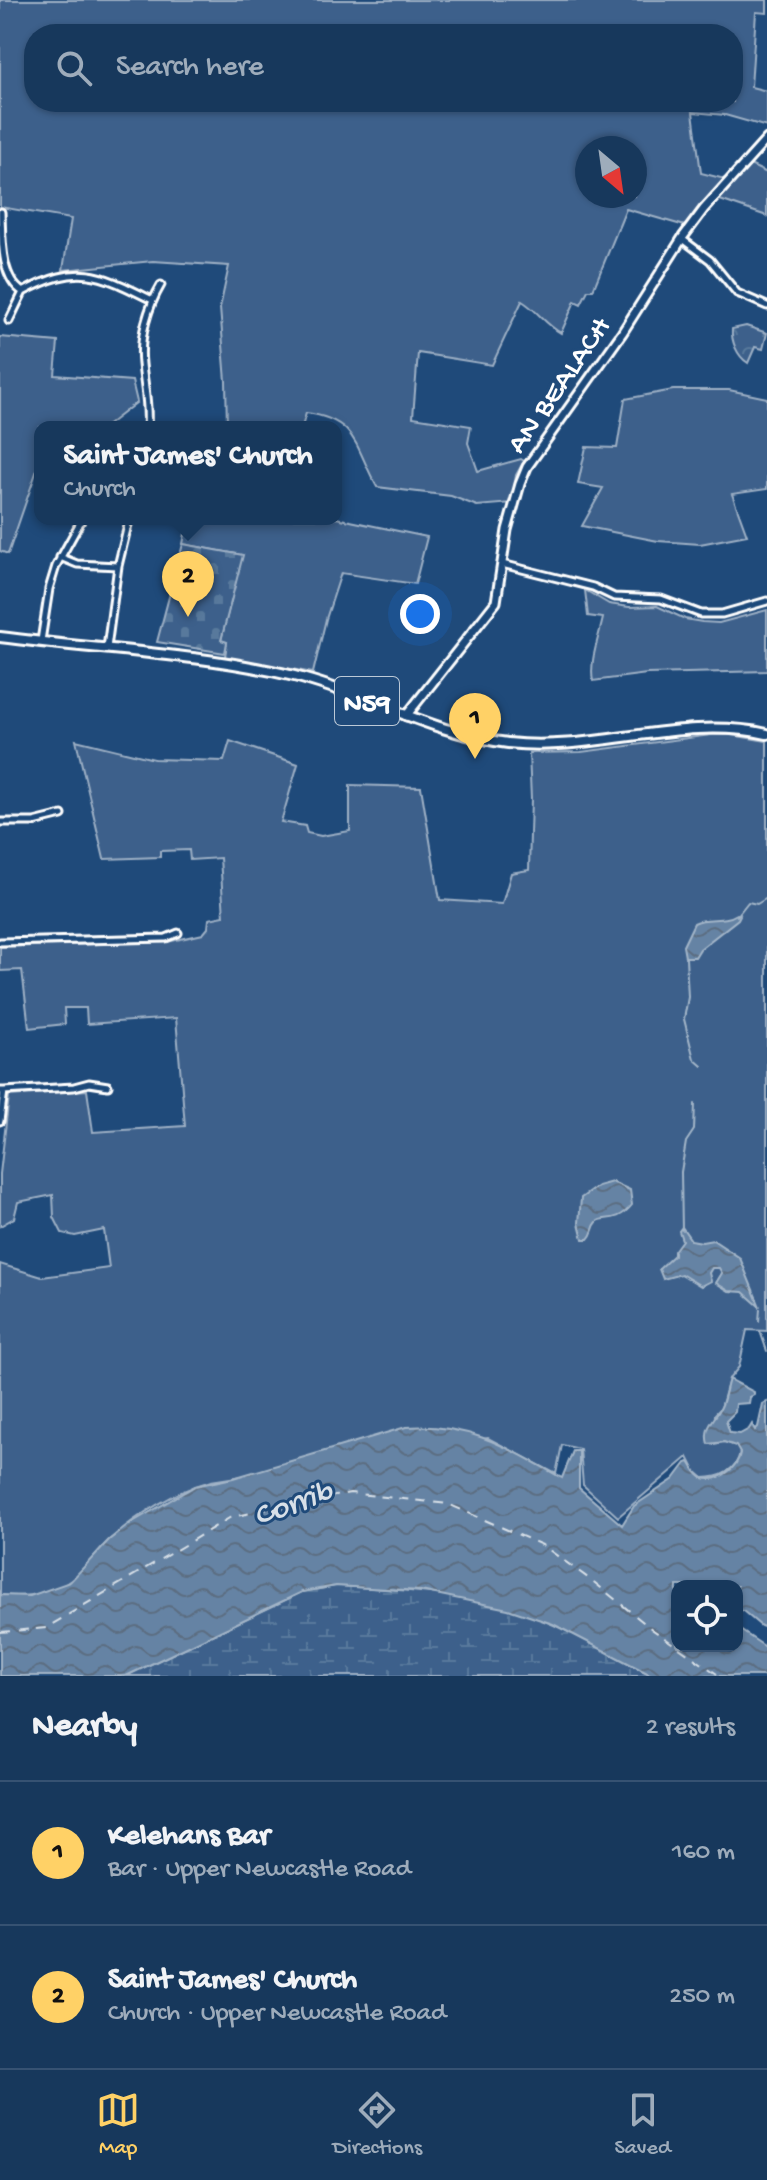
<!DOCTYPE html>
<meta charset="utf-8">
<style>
body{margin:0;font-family:"Gochi Hand",sans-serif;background:#244365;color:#f1f3f6}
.controls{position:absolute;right:24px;bottom:24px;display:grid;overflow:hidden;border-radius:16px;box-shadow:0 2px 6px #0004}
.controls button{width:72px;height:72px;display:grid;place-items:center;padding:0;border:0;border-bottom:2px solid #365272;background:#17385c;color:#f1f3f6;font:40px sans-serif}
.compass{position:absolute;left:575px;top:136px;width:72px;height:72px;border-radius:50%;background:#17385c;box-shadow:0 2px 6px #0004;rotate:151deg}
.you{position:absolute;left:420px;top:614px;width:28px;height:28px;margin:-20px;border:6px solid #fff;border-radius:50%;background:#1a73e8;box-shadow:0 0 0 12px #1a73e833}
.badge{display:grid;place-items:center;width:52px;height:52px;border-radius:50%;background:#ffd166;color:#111;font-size:26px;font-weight:700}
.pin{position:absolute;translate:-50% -66px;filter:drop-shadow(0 2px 4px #0008)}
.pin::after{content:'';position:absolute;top:42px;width:28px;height:24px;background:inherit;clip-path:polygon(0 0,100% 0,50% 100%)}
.popup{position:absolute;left:34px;top:421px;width:308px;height:104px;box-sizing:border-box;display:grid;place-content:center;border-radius:16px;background:#17385c;filter:drop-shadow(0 2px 6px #0005);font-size:26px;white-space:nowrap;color:#9eacbb}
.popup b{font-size:30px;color:#f1f3f6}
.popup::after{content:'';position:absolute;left:50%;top:100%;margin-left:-16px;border:16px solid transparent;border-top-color:#17385c}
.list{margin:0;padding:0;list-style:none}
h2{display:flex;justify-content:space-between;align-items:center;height:104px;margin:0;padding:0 32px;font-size:34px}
h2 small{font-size:26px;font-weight:400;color:#9eacbb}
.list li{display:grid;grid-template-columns:52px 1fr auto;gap:24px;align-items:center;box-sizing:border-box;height:144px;padding:0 32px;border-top:2px solid #365272}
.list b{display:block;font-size:30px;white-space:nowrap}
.list p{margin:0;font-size:26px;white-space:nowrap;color:#9eacbb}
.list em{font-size:26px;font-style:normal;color:#9eacbb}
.icon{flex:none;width:44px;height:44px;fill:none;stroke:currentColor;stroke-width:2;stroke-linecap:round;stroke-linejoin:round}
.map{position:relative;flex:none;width:767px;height:1676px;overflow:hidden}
.search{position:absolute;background:#17385c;box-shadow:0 2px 6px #0004;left:24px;right:24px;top:24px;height:88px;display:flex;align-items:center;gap:20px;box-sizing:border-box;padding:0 28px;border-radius:32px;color:#9eacbb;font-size:30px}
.sheet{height:392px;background:#17385c}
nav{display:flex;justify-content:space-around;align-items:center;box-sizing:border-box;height:112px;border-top:2px solid #365272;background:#17385c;font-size:22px;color:#9eacbb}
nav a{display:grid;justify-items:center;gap:4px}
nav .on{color:#ffd166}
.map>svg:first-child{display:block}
.green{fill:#3c618b;stroke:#9eb0c5;stroke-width:2;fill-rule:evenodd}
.forest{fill:url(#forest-crowns);stroke:#9eb0c5;stroke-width:2}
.wetland{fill:url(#wetland-marsh);stroke:#9eb0c5;stroke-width:2}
.cemetery{fill:url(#cemetery-stones);stroke:#9eb0c5;stroke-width:2}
.water{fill:url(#water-waves);stroke:#a3b5c8;stroke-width:2}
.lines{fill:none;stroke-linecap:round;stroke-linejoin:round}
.stream{stroke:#a3b5c8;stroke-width:2}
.ferry{stroke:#d8e0e8;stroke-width:2;stroke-dasharray:10 8;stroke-linecap:butt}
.street-casing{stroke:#fff;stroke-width:11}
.secondary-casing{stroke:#fff;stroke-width:13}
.primary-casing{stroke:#fff;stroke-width:14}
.street{stroke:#1f4a7a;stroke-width:5}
.secondary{stroke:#1f4a7a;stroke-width:7}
.primary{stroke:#1f4a7a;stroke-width:8}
.labels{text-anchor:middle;stroke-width:6;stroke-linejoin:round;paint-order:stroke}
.shield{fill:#1f4a7a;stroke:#bcc9d7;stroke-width:2}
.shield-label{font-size:28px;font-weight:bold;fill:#fff}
.street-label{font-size:30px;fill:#fff;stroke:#1f4a7a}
.water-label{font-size:32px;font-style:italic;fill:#d8e0e8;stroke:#1f4a7a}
</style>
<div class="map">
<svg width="767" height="1676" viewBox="0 0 767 1676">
<defs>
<pattern id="forest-crowns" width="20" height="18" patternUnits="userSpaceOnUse" patternTransform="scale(2)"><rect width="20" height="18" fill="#3c618b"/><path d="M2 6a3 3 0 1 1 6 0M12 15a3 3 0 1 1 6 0" fill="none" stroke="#59799c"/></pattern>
<pattern id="wetland-marsh" width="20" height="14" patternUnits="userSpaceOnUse" patternTransform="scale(2)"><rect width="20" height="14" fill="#3c618b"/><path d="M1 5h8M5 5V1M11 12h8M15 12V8" fill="none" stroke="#59799c"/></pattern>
<pattern id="cemetery-stones" width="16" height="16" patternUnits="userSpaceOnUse" patternTransform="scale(2)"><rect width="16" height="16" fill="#3c618b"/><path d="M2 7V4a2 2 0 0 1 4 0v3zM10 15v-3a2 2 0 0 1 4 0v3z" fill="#59799c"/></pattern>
<pattern id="water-waves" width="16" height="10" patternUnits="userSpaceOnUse" patternTransform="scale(2)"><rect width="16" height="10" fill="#6583a4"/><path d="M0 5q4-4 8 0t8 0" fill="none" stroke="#5b6d81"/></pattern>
</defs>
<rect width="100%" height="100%" fill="#1f4a7a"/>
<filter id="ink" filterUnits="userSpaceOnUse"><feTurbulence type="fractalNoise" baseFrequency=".0125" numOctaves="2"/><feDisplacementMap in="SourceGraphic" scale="16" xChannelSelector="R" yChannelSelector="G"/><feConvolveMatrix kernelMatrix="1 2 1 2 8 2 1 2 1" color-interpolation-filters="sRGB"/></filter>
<g filter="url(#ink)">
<path class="green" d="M0,0h767v13l-11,-1 -5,75 16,4v36l-42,-12 -32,-3 8,61 24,6 -26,28 -14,19 -59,-17 -33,81h-5l-7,14 -6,-3 -14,32c-15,-8 -24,-23 -39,-32l-30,64 -74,-12 -5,64 58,9 -3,17 10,28 43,-12 3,2 -8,14 -4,28 -35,3 -26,-10 -74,-9c-22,-39 -19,-67 -71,-74l-4,14h-75l-1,-46 -6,-73 9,-42 -76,-5 -90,9 8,-51 -71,-12zM34,34h699v68h-699zM587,148h48v48h-48z
M750,165l17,8v43l-50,-17z
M0,337l58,5 -3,33 77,6 5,21 -32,25h-65v34l-32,93 -8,-3z
M673,390h56l38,8v91l-35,5 15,41 -47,9 -42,-3 -76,-15 21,-38 -25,-4 8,-37 31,1 8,-49z
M336,518l91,19 -12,47 -74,-11 -15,46 -13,54 -88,-16 2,-15 -6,-1 21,-86 -59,-11 5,-25z
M585,590l24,14 20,3 28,-1 28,13 17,3 17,1 48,-13v61l-120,3 -54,7c-4,-18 6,-44 10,-63l-15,-2z
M711,735h20l36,6v590l-20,-1 -8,37 -10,12 -8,29 -6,6 -1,30 10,-2 13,4 3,6c-3,19 -20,26 -37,26l-8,-7 -7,-14 -70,60 -35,-32 -3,-36 -18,-4 -6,29 -68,-36 -277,43c-36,10 -74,34 -102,59 -13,12 -23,29 -38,40 -18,15 -49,18 -71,15v-331l42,13 67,-9 -5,-38 -29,6 -13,-3 -8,-16 -1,-22 -35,7 -4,16 -14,8v-52l9,-78 78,-6 6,42 92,-6 -9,-108 -89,6 -1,-16h-22l1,16 -36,4 -7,-58 -22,1v-24l167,-5 36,-8 5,-6 1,-9 15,-3 -4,-58 -30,2 -1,-10 -29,1v6l-56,2 -28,-119 78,19 70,2 6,-20 68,23 -17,58 24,4 2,7 14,3 29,-5v-46l71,2 19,113 62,4 9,-31 18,-3 2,-71 -2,-46 52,-1z"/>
<path class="forest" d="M746,326l21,7 -4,16 -8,-2 -7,16c-11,-7 -17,-22 -16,-34z"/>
<path class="wetland" d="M336,1586c73,4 150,8 218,39 33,15 66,34 99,51h-527l176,-84z"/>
<path class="cemetery" d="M183,544l60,11 -22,85 6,2 -2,11 -68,-11z"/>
<path class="water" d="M737,914l3,1 -2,4 -38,30 -5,8h-10l-2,-11 11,-23c14,-7 29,0 43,-9z
M612,1182l18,8 2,15c-16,20 -29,10 -35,17 -5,5 -3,11 -9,17h-5l-4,-16 2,-25 17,-12z
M682,1227l9,13 11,2 11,-2 27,18 20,49 -17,-15 -14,-1 -13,-8 6,-10 -3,-5h-7l-3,5 2,8 -10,5 -20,-12 -18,5 -4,-10 15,-14v-4l8,-11 -3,-9z
M729,1379l25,13v3l-4,2 -1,6 -13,1 -1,8 -9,9 4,12 10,1 9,-5 3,-5 3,6 3,-3 5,-23 4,-2v226l-6,-2 -18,-15h-6v-25h-60v60h60v-18l30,20v28h-114l-100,-52 -45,-15 -87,-18 -85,-5 -34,6 -176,84h-126v-81l30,1 40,-14 39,-42 22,-17 64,-37 38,-8 173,-51c62,-5 104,22 156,51l11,-27h6v37l43,37 12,-19 40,-27 12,-16 3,-1c4,5 7,14 14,16 16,5 35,-11 37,-25l-4,-7 -12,-4 -16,2c-5,-17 7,-24 13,-37 4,-8 5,-19 8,-28z"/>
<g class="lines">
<path class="stream" d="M737,916l11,-14 9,2 10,-6
M686,958l2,39 -4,22 10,40 8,7
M682,1230l-1,-58 5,-30 8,-12 1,-26
M759,1321l1,-12
M760,1331l7,20"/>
<path class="ferry" d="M0,1632l46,-4 185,-111 119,-24 98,11 94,41 53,38 58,47 67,46"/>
<g class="street-casing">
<path id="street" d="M1,212c1,25 -1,66 22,80
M682,239l28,21 27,33 30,13
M9,321l14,-29c56,-30 77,-18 129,8
M147,427c2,-22 -3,-42 -5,-63 -3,-27 6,-57 19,-79
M60,557l17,7 41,2
M502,564l91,23 21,10 47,2 40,15h21l45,-13
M41,641l8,-52 7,-23 26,-47
M107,648l11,-82 10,-41
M0,822h34l28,-7
M0,942l166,-4 12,-5
M0,1091h4l-4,30
M4,1091l70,-4 15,-4 19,3"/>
</g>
<g class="secondary-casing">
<path id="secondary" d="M406,716l90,-114 11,-72 13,-46 7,-17 95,-134 61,-96 21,-28 63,-70"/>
</g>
<g class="primary-casing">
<path id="primary" d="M0,637c98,13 198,16 294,39 73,18 139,58 214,67 86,10 174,-28 259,-9"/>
</g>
<use href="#street" class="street"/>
<use href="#secondary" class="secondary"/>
<use href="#primary" class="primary"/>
</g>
</g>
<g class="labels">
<rect class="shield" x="335" y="677" width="64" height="48" rx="6"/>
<g class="shield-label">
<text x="367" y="711">N59</text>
</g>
<g class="street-label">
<text transform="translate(557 384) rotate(-55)" y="10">AN BEALACH</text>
</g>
<g class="water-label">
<text transform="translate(292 1501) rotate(-19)" y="11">Corrib</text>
</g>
</g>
</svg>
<div class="controls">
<button><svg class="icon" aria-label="locate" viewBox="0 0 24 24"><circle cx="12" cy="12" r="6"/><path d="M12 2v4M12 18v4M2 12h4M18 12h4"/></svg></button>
</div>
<svg class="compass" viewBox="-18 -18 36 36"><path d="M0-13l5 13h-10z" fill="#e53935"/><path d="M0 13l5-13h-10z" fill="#9eacbb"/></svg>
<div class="you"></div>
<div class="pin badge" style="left:475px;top:759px">1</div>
<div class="pin badge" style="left:188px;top:617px">2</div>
<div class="popup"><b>Saint James' Church</b>Church</div>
<div class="search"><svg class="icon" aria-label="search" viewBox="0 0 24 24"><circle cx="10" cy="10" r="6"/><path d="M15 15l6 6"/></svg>Search here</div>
</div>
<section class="sheet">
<h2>Nearby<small>2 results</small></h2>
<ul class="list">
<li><span class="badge">1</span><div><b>Kelehans Bar</b><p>Bar · Upper Newcastle Road</p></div><em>160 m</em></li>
<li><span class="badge">2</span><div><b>Saint James' Church</b><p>Church · Upper Newcastle Road</p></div><em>250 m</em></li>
</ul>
</section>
<nav>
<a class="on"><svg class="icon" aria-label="map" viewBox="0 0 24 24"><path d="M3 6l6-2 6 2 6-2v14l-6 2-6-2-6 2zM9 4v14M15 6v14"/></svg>Map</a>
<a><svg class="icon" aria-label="directions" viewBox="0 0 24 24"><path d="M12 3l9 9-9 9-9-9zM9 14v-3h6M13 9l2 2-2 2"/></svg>Directions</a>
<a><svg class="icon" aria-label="saved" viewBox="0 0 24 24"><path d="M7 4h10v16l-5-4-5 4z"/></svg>Saved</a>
</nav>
